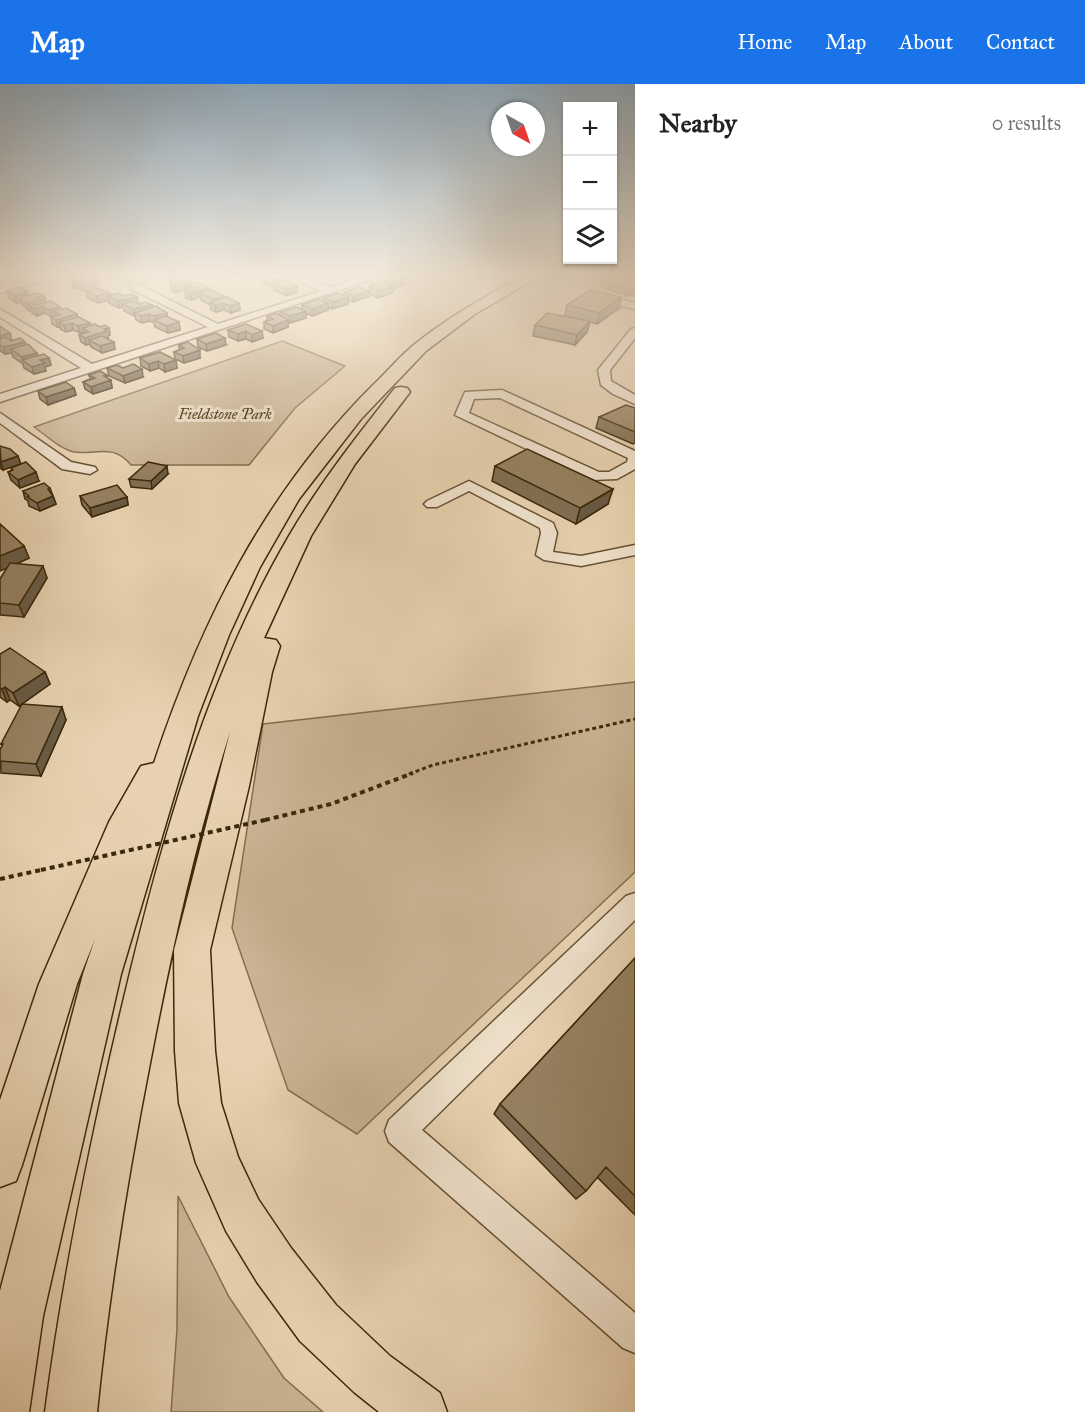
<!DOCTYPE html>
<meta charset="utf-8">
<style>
body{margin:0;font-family:"IM FELL Great Primer",serif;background:#f2f2f2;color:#222}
.controls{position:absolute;right:18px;top:18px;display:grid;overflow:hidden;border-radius:0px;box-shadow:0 2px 4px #0004}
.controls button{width:54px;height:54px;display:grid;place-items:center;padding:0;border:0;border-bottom:2px solid #e0e0e0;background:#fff;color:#222;font:30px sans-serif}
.compass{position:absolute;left:491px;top:18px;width:54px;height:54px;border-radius:50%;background:#fff;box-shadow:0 2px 4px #0004;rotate:140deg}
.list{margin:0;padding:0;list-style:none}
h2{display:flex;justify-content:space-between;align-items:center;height:78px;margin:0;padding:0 24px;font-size:26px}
h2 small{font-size:20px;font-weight:400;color:#767676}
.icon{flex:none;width:33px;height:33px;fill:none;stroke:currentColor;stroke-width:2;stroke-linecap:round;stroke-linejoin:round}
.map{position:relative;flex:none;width:635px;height:1328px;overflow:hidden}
header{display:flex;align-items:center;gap:36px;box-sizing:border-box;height:84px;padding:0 30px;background:#1a73e8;color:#fff}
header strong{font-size:28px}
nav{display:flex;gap:33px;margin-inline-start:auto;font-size:21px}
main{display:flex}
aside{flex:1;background:#fff}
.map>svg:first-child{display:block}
.green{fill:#cab494;stroke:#836e4e;stroke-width:1.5}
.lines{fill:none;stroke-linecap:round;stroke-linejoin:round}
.minor-casing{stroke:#675233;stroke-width:3}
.highway-casing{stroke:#3c2809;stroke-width:3}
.path-far1{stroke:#3c2809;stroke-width:3;stroke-dasharray:4 3;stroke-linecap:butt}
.path{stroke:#3c2809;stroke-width:4;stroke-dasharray:5 4;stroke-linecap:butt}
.minor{fill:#efe1cc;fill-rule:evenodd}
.highway{fill:#e7d1b0;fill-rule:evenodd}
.path-bridge{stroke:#3c2809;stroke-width:4;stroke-dasharray:5 4;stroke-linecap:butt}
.wall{fill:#806e53;stroke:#3c2809;stroke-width:1.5}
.shaded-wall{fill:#685a43;stroke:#3c2809;stroke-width:1.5}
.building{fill:#958060;stroke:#3c2809;stroke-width:1.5}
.labels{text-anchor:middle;stroke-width:6;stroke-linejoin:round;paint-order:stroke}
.far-park-label{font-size:15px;font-style:italic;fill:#584425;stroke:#efe1cc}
</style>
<header>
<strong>Map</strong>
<nav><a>Home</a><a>Map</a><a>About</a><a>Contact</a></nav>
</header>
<main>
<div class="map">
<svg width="635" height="1328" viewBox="0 0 635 1328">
<rect width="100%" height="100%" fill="#e7d1b0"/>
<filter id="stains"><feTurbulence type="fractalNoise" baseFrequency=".00333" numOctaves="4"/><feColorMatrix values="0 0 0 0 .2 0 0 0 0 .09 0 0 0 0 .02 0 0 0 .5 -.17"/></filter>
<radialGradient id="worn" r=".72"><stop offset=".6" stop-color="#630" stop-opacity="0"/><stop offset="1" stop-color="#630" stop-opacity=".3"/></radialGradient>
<path class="green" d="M282,257l63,25 -50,42 -46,57h-118c-18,-22 -34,-10 -57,-13 -14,-3 -28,-17 -40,-25z
M635,598v190l-278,262 -69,-44 -56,-162 31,-204z
M178,1112l51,101 55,81 39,34h-152l6,-83z"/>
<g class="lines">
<g class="minor-casing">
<path id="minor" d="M50,190h16l-66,19v-6z
M284,190h13l34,13 42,-13h15l-388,128v-8l81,-26 -81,-51v-8l92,55 116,-37 -77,-38v-4h8l79,39 103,-33z
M610,190h10l15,5v6l-24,-8z
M592,209l43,10v6l-47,-11v-4z
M635,244v10l-25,32 1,11 24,14v9l-22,-10 -12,-9 -3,-15 33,-41z
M502,306l133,61v18l-18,10 -25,1 -137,-65 10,-23zM500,314l128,60 -1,4 -18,10h-10l-130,-59 5,-14z
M0,329l71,49 24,5 2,3 -7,4 -28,-5 -62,-46z
M469,397l84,42 4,10 -4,19 28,4 54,-11v10l-54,11 -37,-6 -8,-5 5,-22 -1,-5 -71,-37 -32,16h-10l-3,-3 3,-3z
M635,809v27l-213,210 213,183v40l-12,-5 -234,-206 -4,-11 4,-11 237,-224z"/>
</g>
<g class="highway-casing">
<path id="highway" d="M527,190h17l-69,40 -49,37 -65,68 -62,80 -39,68 -31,68 -31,81 -77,258 -78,342 -14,96h-29v-121l83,-317 12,-35 -18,45 -55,181 -6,16 -16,6v-87l39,-116 70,-162 32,-56 13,-3c48,-144 111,-270 219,-378 14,-13 27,-29 42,-41 35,-28 73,-49 112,-70z
M401,303l6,1 3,4 -55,72 -44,72 -47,102 12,2 4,6 -8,26 -23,114 -39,164 5,101 6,52 17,54 20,42 33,49 45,57 54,51 50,37 7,19h-68l-25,-20 -54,-51 -43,-59 -31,-51 -30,-68 -17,-60 -4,-52 -1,-101 56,-218c-34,107 -58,216 -79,326 -23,117 -42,235 -54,354h-52c18,-137 45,-271 77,-406 38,-160 83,-326 167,-470 31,-53 68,-100 106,-148z"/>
</g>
<path class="path-far1" d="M409,690l24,-9 202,-46"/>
<path class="path" d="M265,736l66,-16 82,-31
M0,795l41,-9"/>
<use href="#minor" class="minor"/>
<use href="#highway" class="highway"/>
<path class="path-bridge" d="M41,786l224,-50"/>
</g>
<path class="wall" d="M98,190h25l1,1 -18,4 -7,-4z
M161,190h27l1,3 -3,1 4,2 1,4 18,4 1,2 14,6v2l15,5 1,7 -9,3 -7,-3 -8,2 -5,-2 -1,-5 -9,-5 -1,-3 -9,3 -5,-2 -1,-7 3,-1 -1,-2 -11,5 -5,-3 -1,-11 -3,1 -6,-3z
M232,190h43l22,18 -10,4 -13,-6v-3l-13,-5v-3l-9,2 -11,-5v-2l-5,2z
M321,190h26v2l-8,2 -5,-2 -6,2 -7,-3z
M401,190h22v4l-8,3 -10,-1v4l-12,5 -1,4 -14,5 -9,-4v-7h2v-4l11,-1v-3l19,-3z
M425,190h23l-14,5 -9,-3z
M98,193l1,6 -2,5 13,5v2l28,8 14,2 1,2 14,6v4l12,5 1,8 -12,3 -13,-6 -1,-4 -4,-2 -8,2 -6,-3 -1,-4 -11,-5 -1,-4 -4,1 -10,-5v-3l-11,3 -11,-5 -1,-7h-4l-1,-3h-7l-2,-7z
M602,197l33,1 -7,14 -27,-9z
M7,207h20l1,4 16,1 2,6 14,5 1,2 16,5 1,4 12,8 19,2 1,7 -2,1v2h-1l8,11 -13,4 -11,-6 -1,-3 -4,1 -5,-3 -2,-7 5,-2v-1l-4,1 -7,-3 -7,2 -6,-3v-2h-3l-5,-3 -1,-7 4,-2 -4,2 -6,-4 -8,3 -5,-3v-3l-3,1 -7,-7 -1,-2 -5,1 -7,-5z
M344,208l24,5 -15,5 -5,-2v4l-16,5 -4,-2v3l-16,6 -6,-3v5l-16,5 -2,-1v5l-15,6 -9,-4v-7l3,-2v-4h13v-4l22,-3v-4l21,-4v-3l21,-3z
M621,213l-2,11 -22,16 -7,-2 -3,10 -12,13 -42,-9 2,-11 44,-6 -14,-3 2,-11z
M246,240l17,14 -11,4 -6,-3 -8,2 -9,-4 -1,-7z
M0,242l12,14 14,5 12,11 11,2 2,7 -6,2 1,4 -12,3 -10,-6 -1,-4 -10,-7 -1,-4 -7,1 -5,-3z
M197,255l29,6 -19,6 -9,-4z
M179,261l21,13 -16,5 -9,-4 -1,-7 5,-2z
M160,268l17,16 -12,4 -6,-4 -9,3 -9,-5 -1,-8z
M107,284h16l20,9 -18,6 -16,-7z
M89,291l22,5 1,8 -19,6 -8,-5 -2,-7 7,-3z
M74,304l2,7 -28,10 -8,-6 -2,-8z
M635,324v35l-2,1 -37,-16 3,-11z
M0,362l3,24 -3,-2z
M495,382l113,38 -32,20 -84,-43z
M11,384l28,13 -19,7 -9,-8 -3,-8 4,-2z
M168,390l-16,15 -21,-2 -2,-8z
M50,404l6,16 -16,7 -11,-5 -1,-5 -3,-2 -2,-8z
M80,412l47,1 1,8 -36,12 -10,-12z
M0,440l24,22 5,12 -13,6 31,14 -23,39 -24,-2v-36l8,-12 -8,4z
M0,570l45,18 5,12 -31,22 -9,-6 -3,2 -7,-5z
M66,636l-25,56 -40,-3 -1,-23 2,-4 -1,-2z
M635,874v257l-38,-38 -11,14 -10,8 -82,-85 6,-10z"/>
<path class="shaded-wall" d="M105,190h18l1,1 -18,4z
M166,190h7v4l-6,2z
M179,190h9l1,3 -9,3z
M251,190h17l-7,1v4l-9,2z
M328,190h6v2l-6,2z
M339,190h8v2l-8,2z
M417,190h6v4l-8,3v-6z
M435,190h13l-14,5z
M98,193l1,6 -3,8 -1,-7z
M284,193v7h-10v-4z
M406,194l-1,6 -12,5 -1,4 -14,5v-7l13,-5v-3z
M190,196l1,7 -4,-2v3l-11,5 -1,-7z
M297,202v6l-10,4v-7z
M209,204l1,7 -10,-2v4l-9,3 -1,-7z
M635,204v6l-7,2 2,-6z
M27,207l2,7h-9l1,4 -5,1 -1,-7z
M369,207l-1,6 -15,5 1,-6z
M110,209l1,4 -3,-1 1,4 -11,3 -1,-7z
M44,212l2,7 -3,3 2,7 -8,3 -2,-7 -4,-3 1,4 -3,1 -2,-7 9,-6z
M224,212v14l-8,2 -1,-7 -2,-1v-5z
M137,213l1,7h-16l1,3 -4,1 -1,-7z
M348,213v7l-16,5 1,-7z
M621,213l-2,11 -22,16 2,-11z
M239,219l1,7 -9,3 -1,-7z
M328,219v7l-16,6v-7z
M152,221l1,6 -18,2v3h-1l-1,-7z
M60,223l2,7 -8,-3 1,4 -4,2 -2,-7z
M306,227v7l-16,5v-7z
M167,229l1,7h-13v-4z
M77,230l2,7 -7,2 1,7 -7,2 -2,-7 -5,-3 1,5h-3l-1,-7z
M149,230l1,7 -8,2 -1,-7z
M288,236v7l-15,6v-7z
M590,237l-3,11 -12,13 2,-10z
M179,238l1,8 -12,3 -1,-7z
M90,239l1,7 -8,-2 1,4 -4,1 -2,-7z
M109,244l1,7 -2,1v2l-14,5 -5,-3 1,4 -4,1 -1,-7z
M246,247v8l-8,2v-7z
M262,247l1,7 -11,4v-7z
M10,249l2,7 -12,4v-8z
M225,254l1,7 -19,6 -1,-7z
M25,258l2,7h-16l1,4 -7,1 -2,-7z
M114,258l1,7 -13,4 -2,-7z
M200,266v8l-16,5 -1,-7z
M37,269l2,7 -16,1 -1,-4z
M49,274l2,7 -6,2 1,4 -12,3 -2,-7 8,-7z
M176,276l1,8 -12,4 -1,-8z
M158,277l1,7 -9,3 -1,-7z
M142,285l1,8 -18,6 -2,-7z
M107,291l1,6 3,-1 1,8 -19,6 -2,-7 13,-11z
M74,304l2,7 -28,10 -2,-8z
M18,372l3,8 -18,6 -2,-8z
M167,382l1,8 -16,15 -1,-8z
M36,388l3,9 -19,7 -2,-8z
M613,405l-5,15 -32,20 4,-16z
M53,412l3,8 -16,7 -3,-8z
M127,413l1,8 -36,12 -2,-9z
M24,462l5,12 -29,13v-15z
M43,482l4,12 -23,39 -5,-12z
M45,588l5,12 -31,22 -6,-13z
M5,603l5,13 -3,2 -5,-13z
M62,623l4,13 -25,56 -5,-12z"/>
<path class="building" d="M265,190h10l9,3 -10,3 -13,-5z
M396,190l10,4 -15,5 -9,-4z
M180,192l10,4 -15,6 -5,-3 7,-2 -7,-3z
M615,192l20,6v6l-5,2 -28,-9z
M74,193h24l-3,7h-15l2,-3h-10z
M284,196l13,6 -10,3 -14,-5z
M378,196l15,6 -15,5 -9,-4 8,-2 -6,-2z
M197,198l12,6 -19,5 -5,-2 9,-3 -7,-3z
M20,203l7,4 -5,2 2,1 -9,2 -8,-5z
M359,203l10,4 -15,5 -10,-4z
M97,204l13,5 -13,3 -11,-5z
M211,206l13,6 -11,3 -13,-6z
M590,206l31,7 -22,16 -32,-8z
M38,209l6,3 -8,2 4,2 -13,4 -7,-6z
M118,209l6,3 8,-2 5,3 -19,4 -10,-5z
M338,209l10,4 -15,5 -10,-4z
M227,213l12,6 -9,3 -7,-3 -8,2 -5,-2z
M318,215l10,4 -16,6 -10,-4z
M51,217l9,6 -11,3 -6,-4 -8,3 -4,-3z
M133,217l6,3 7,-2 6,3 -19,4 -11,-5z
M156,222l11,7 -12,3 -6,-2 -8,2 -6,-3z
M297,223l9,4 -16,5 -10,-4z
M66,224l11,6 -21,6 -5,-3 9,-2 -6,-4z
M276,229l12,7 -15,6 -9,-4 9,-3 -6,-3z
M547,229l43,8 -13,14 -42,-10z
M166,232l13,6 -12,4 -13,-6z
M79,233l11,6 -12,3 -6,-3 -8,2 -5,-3z
M95,240l5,3 5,-2 4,3 -5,1 3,2 -22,7 -6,-3 10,-3 -6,-4z
M246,240l16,7 -10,4 -6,-4 -8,3 -10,-4z
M0,242l10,7 -10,3z
M216,249l9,5 -19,6 -9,-5z
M102,252l12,6 -14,4 -11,-6z
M5,253l6,4 9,-3 5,4 -22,5 -3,-2v-6z
M188,258l12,8 -17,6 -9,-4 10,-4 -5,-3z
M28,260l9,9 -15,4 -11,-8z
M160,268l16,8 -12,4 -6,-3 -9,3 -9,-6z
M44,270l5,4 -9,2 5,3 -13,4 -10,-7z
M133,280l9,5 -19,7 -16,-8 10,-3 6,3z
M100,287l7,4 -3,1 7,4 -20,7 -8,-5 12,-4 -6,-3z
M66,298l8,6 -28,9 -8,-6z
M626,321l9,3v24l-36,-15z
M0,362l10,3 8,7 -17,6z
M527,365l86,40 -33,19 -85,-42z
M26,378l10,10 -18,8 -10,-8 5,-2 -2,-2z
M148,378l19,4 -16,15 -22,-2z
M44,399l6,5 -2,1 5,7 -16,7 -10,-6 2,-1 -6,-5z
M117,401l10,12 -37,11 -10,-12z
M0,440l24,22 -24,10z
M10,479l33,3 -24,39 -19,-2v-24z
M10,564l35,24 -32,21 -8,-6 -3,2 -2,-1v-34z
M22,620l40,3 -26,57 -36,-3v-11l3,-6h-2z
M635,874v238l-29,-29 -20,24 -86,-87z"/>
<linearGradient id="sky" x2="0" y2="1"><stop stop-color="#90a9bb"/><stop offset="0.51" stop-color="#f4eadb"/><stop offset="1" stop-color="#f4eadb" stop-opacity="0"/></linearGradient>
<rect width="635" height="376" fill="url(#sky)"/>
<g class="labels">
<g class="far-park-label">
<text x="225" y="335">Fieldstone Park</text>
</g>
</g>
<rect width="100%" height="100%" filter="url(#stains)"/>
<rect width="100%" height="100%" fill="url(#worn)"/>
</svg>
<div class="controls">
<button>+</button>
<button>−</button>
<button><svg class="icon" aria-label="layers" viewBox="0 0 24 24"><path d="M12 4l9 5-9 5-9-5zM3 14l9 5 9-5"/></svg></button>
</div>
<svg class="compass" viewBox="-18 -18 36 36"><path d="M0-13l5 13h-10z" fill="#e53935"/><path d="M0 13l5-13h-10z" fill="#767676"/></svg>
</div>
<aside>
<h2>Nearby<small>0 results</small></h2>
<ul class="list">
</ul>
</aside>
</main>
